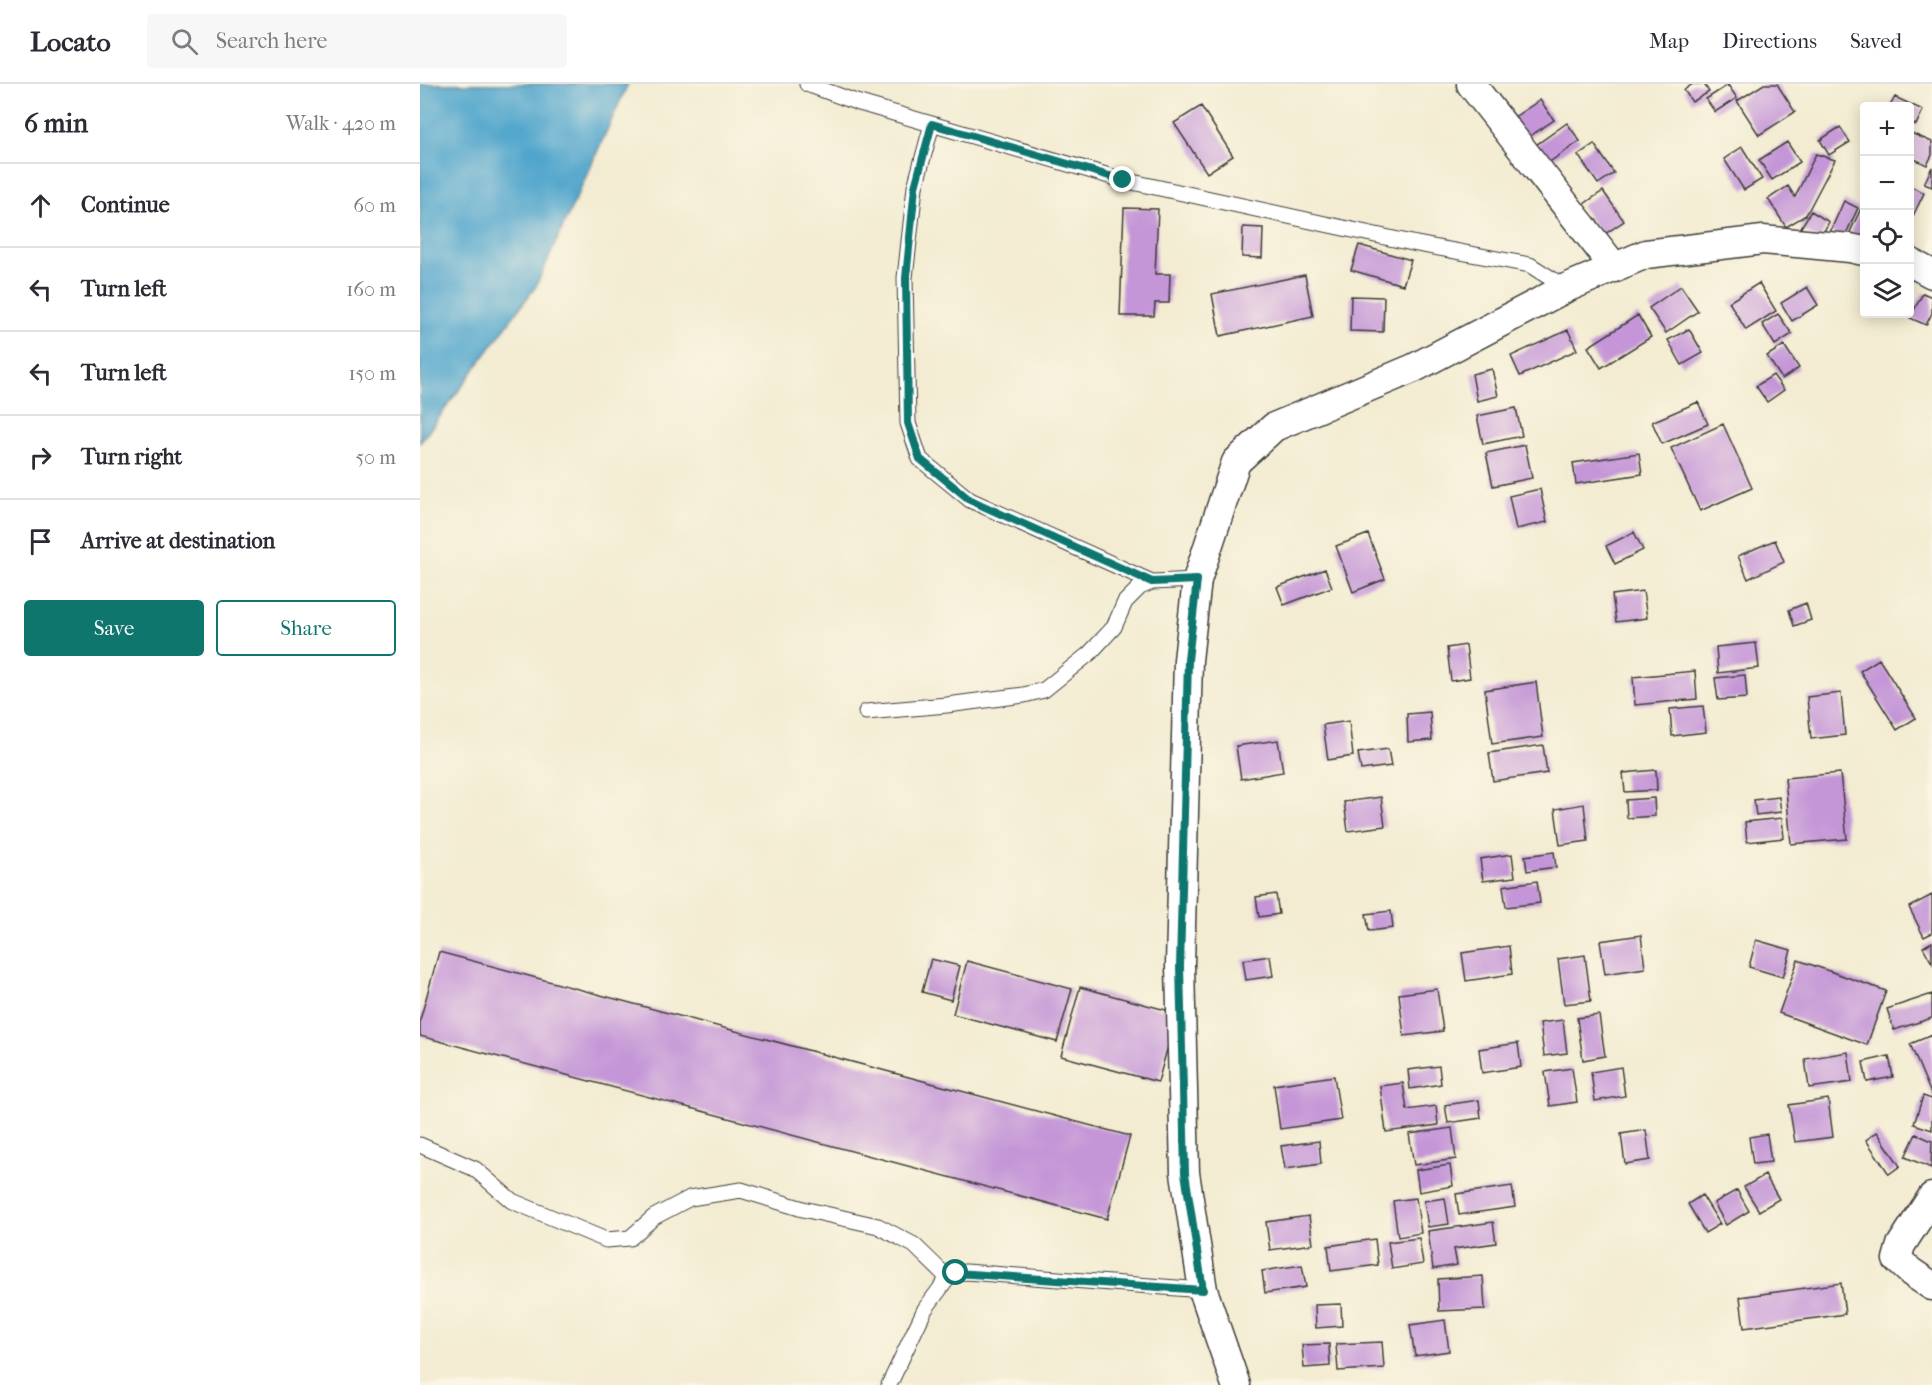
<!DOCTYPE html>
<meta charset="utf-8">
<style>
body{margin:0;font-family:"IM FELL French Canon",serif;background:#f7f7f7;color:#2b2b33}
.controls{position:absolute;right:18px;top:18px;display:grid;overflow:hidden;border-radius:6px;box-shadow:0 3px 15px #0003}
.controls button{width:54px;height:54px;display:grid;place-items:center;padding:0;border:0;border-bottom:2px solid #e1e1e2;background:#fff;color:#2b2b33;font:30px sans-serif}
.stop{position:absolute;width:18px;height:18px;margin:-14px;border:4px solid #0f766e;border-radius:50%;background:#fff}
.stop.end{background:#0f766e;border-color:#fff;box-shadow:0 2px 6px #0008}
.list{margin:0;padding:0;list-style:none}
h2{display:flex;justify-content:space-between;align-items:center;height:78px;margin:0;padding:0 24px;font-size:26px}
h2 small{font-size:20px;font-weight:400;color:#7c7c81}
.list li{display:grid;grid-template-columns:39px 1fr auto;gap:18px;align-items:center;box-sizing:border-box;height:84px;padding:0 24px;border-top:2px solid #e1e1e2}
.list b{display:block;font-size:22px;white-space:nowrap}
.list em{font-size:20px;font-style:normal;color:#7c7c81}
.actions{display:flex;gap:12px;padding:18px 24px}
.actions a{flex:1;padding:14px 0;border:2px solid #0f766e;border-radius:6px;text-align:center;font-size:21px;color:#0f766e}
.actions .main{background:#0f766e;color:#fff}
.icon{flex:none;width:33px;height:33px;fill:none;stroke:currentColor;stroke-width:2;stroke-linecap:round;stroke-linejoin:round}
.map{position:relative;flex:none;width:1512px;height:1301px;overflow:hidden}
header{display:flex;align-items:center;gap:36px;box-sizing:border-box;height:84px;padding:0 30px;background:#fff;border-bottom:2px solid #e1e1e2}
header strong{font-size:28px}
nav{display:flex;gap:33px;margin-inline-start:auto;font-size:21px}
.search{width:420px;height:54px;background:#f7f7f7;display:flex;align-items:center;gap:15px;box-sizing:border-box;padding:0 21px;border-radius:6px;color:#7c7c81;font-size:22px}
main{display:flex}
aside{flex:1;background:#fff}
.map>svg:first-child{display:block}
.water{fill:#4fa5cc;stroke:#366074;stroke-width:1.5}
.building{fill:#c496d7}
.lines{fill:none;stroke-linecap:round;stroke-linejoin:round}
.service-casing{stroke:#3c3b37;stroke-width:17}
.minor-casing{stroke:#3c3b37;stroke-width:31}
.service{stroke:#fff;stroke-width:15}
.minor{stroke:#fff;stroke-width:28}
.route{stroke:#0f766e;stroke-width:8}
</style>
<header>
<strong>Locato</strong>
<div class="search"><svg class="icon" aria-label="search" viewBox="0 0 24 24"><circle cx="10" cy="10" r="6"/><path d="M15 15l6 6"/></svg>Search here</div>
<nav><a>Map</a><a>Directions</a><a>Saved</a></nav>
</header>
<main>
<aside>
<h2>6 min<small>Walk · 420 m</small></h2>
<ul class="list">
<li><svg class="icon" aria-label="ahead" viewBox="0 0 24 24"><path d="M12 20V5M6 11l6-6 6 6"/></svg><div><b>Continue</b></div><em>60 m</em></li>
<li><svg class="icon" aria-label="left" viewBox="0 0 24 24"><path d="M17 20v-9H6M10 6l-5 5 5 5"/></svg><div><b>Turn left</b></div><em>160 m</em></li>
<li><svg class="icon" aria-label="left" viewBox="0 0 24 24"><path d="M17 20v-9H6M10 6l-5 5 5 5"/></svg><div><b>Turn left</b></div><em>150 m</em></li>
<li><svg class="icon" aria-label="right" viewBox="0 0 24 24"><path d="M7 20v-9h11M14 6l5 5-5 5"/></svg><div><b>Turn right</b></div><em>50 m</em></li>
<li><svg class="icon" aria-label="arrive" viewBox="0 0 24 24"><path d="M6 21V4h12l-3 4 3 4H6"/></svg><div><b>Arrive at destination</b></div></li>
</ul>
<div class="actions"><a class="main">Save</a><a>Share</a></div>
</aside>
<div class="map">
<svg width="1512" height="1301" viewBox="0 0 1512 1301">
<rect width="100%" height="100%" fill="#fcf5e5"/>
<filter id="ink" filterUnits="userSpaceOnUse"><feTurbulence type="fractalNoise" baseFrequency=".0167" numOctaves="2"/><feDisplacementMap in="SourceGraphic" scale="12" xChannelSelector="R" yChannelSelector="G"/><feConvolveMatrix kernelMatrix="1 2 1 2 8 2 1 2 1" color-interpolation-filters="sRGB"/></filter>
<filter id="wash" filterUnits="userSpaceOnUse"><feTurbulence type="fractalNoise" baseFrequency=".008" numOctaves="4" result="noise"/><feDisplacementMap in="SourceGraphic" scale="24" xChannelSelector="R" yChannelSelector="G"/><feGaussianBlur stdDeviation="1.35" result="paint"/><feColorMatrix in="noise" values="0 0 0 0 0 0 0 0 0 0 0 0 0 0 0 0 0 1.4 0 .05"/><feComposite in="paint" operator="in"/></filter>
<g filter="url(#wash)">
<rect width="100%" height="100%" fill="#f3ecd2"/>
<path class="water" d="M0,0h208l-92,202 -116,157z"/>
<g id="blocks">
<path class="building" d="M1273,0h11l5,8 -17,10 -8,-12z
M1344,0h13l18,28 -36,23 -22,-34z
M1308,1l9,13 -22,14 -9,-13z
M1475,13l28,13 -7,15 -6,-3v-16h-20z
M1120,16l14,20 -27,18 -14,-20z
M781,22l32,50 -26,17 -33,-50z
M1147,39l13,18 -32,22 -12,-18z
M1420,43l10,15 -21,13 -9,-15z
M1491,49l21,9v13l-5,10 -17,-8z
M1367,58l13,20 -28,18 -13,-20z
M1174,60l20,29 -16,11 -20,-29z
M1322,63l20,32 -18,11 -20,-31z
M1396,70l19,6 -29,55 -20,12 -18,-28 20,-13 7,11z
M1512,83v20l-8,-3z
M1490,102l14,7 -11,23 -3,-2z
M1183,107l21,30 -22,15 -21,-30z
M1424,117l14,7 -14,30 -14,-6z
M1444,118v37l-14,-7z
M704,124l34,1 -3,65h15l-1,29h-14l-1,13h-34z
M1391,127l18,11 -10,18 -19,-11z
M823,143l20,1 -1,30 -20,-1z
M939,161l52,15 -8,25 -52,-15z
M885,191l8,41 -93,20 -8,-42z
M1339,199l17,28 -30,19 -17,-28z
M1261,202l17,25 -32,22 -17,-25z
M1387,203l11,18 -26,16 -11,-18z
M1503,209l9,4v16l-6,12 -16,-7z
M931,212l33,1 -1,35 -33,-1z
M1358,230l14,20 -17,11 -13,-21z
M1218,231l13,22 -50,31 -13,-21z
M1269,245l14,24 -21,12 -14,-25z
M1148,246l9,20 -57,26 -9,-20z
M1364,261l15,23 -17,11 -15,-23z
M1072,285l6,27 -21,5 -5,-27z
M1353,291l11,15 -17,12 -11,-16z
M1278,318l10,22 -46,20 -10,-22z
M1096,324l6,28 -39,8 -6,-28z
M1303,340l29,64 -52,23 -29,-63z
M1105,361l7,33 -39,8 -7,-33z
M1219,369l3,21 -66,10 -3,-21z
M1120,405l7,33 -31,7 -7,-33z
M1214,448l9,18 -28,14 -9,-18z
M948,450l17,45 -32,13 -17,-46z
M1355,456l9,22 -36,17 -10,-23z
M905,485l7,18 -48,18 -7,-18z
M1223,507l4,27 -31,4 -4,-27z
M1386,519l5,17 -17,6 -5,-16z
M1336,559l3,25 -41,5 -2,-26z
M1046,561l4,33 -19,3 -4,-33z
M1459,575l37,59 -19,12 -37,-59z
M1275,587l2,28 -62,6 -2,-28z
M1325,591l2,23 -29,2 -3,-22z
M1116,598l7,55 -51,7 -7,-54z
M1421,609l4,42 -34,4 -4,-42z
M1283,622l3,26 -34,4 -2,-27z
M1010,628l2,28 -24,2 -1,-28z
M929,637l4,35 -25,4 -5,-35z
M858,656l5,32 -42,7 -5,-33z
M1123,661l4,28 -54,8 -4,-28z
M968,665l3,17 -30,4 -3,-17z
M1236,686l1,20 -32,2 -2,-19z
M1420,689l7,66 -56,5 -6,-66z
M961,713l4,29 -37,5 -4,-29z
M1359,713l2,15 -25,3 -2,-15z
M1234,714l1,18 -28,2 -1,-18z
M1164,720l4,37 -28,4 -5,-36z
M1362,734l2,20 -37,4 -2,-20z
M1134,768l2,15 -29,4 -2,-15z
M1092,770l3,23 -32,4 -3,-22z
M1117,797l3,22 -34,4 -3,-21z
M856,810l3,20 -20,3 -3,-20z
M1512,811v38l-8,4 -15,-30z
M971,827l2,17 -24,3 -3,-17z
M1221,851l4,33 -40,6 -5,-33z
M1336,856l35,10 -8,27 -34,-10z
M1512,858v21l-9,-16z
M1089,862l3,28 -46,7 -4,-28z
M19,868l691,184 -23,83 -687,-183v-16z
M1165,871l6,46 -27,3 -6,-45z
M850,872l3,20 -27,4 -3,-20z
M511,875l29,7 -9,34 -29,-8z
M1378,876l88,31 -19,54 -88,-32z
M547,877l105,28 -15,53 -104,-28z
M660,903l97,26 -19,69 -97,-26z
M1017,905l6,42 -39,5 -5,-42z
M1512,910v24l-38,12 -7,-21z
M1179,931l6,41 -22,4 -6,-42z
M1143,936l4,33 -23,3 -4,-33z
M1512,951v61l-22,-52z
M1098,959l3,24 -39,6 -3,-24z
M1428,968l4,30 -43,6 -4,-29z
M1469,972l4,21 -26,5 -4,-20z
M1019,982l2,18 -31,5 -2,-19z
M1201,983l4,29 -30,5 -4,-29z
M1152,984l5,34 -27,4 -5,-34z
M914,992l7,44 -61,9 -6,-44z
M983,999l4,27 29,-4 2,19 -52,7 -6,-46z
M1503,1012l9,3v31l-18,-6z
M1408,1015l5,38 -38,5 -6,-37z
M1059,1016l2,18 -33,5 -3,-18z
M1032,1044l4,31 -42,6 -5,-31z
M1226,1046l4,30 -25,4 -4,-30z
M1457,1048l23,34 -11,8 -23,-34z
M1347,1050l4,28 -18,2 -4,-27z
M1496,1050l16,7 -1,27 -26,-11z
M899,1057l2,23 -36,5 -4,-23z
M1030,1081l3,21 -34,6 -3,-22z
M1345,1091l14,24 -20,12 -15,-24z
M1092,1102l3,21 -56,8 -3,-21z
M1317,1106l12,21 -23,14 -12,-22z
M1282,1111l18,29 -15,9 -17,-29z
M996,1114l5,35 -23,4 -5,-36z
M1025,1114l4,26 -21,3 -4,-26z
M889,1132l4,28 -43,6 -4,-28z
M1073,1138l3,21 -42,6 3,16 -24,4 -5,-38z
M999,1154l4,26 -31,5 -4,-27z
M955,1155l3,26 -47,6 -3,-25z
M882,1181l4,22 -41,6 -3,-22z
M1063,1192l2,33 -46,2 -1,-32z
M1421,1199l4,31 -101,14 -4,-31z
M921,1220l1,22 -26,2 -1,-23z
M1025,1236l4,31 -34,5 -5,-31z
M962,1258l2,26 -46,3 -2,-27z
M909,1260l1,22 -26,2 -2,-23z"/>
</g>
</g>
<g filter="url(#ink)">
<use href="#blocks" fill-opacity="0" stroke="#3c3b37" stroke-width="1.5"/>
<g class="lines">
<g class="service-casing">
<path id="service" d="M387,0l49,18 267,78 294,64 113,21 36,23
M512,40l-17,63 -10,91 3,145 12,36 50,41 182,82
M446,628l81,-7 77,-10 20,-5 46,-37 24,-26 11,-25 15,-15 12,-5 45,-2
M0,1061l55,24 37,32 94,39 24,-2 24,-21 36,-19 51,-8 62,19 75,17 36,19 34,33
M469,1301l36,-76 23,-31 8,-5 10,-1 237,18"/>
</g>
<g class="minor-casing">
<path id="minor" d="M1051,0l144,184
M1490,178l22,12
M1512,1113l-31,48 -4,14 14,13 21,14
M816,1301l-33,-95 -18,-117 -5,-208 8,-305 9,-80 39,-118 38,-35 140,-59 152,-80 80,-34 117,-14 87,8 14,3"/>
</g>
<use href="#service" class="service"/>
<use href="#minor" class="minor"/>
</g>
</g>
<g class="lines" filter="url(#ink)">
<path class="route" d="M536,1189l247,17 -18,-117 -5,-207 8,-306 9,-80 -45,2 -182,-82 -50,-41 -12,-36 -2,-145 9,-91 17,-63 191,56"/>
</g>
</svg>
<div class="controls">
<button>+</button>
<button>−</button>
<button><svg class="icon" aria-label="locate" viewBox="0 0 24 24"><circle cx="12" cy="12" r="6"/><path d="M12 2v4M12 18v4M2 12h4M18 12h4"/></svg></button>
<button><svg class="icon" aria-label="layers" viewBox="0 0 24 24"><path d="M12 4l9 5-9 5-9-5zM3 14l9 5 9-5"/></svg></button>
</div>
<div class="stop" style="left:536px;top:1189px"></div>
<div class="stop end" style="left:703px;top:96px"></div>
</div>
</main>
